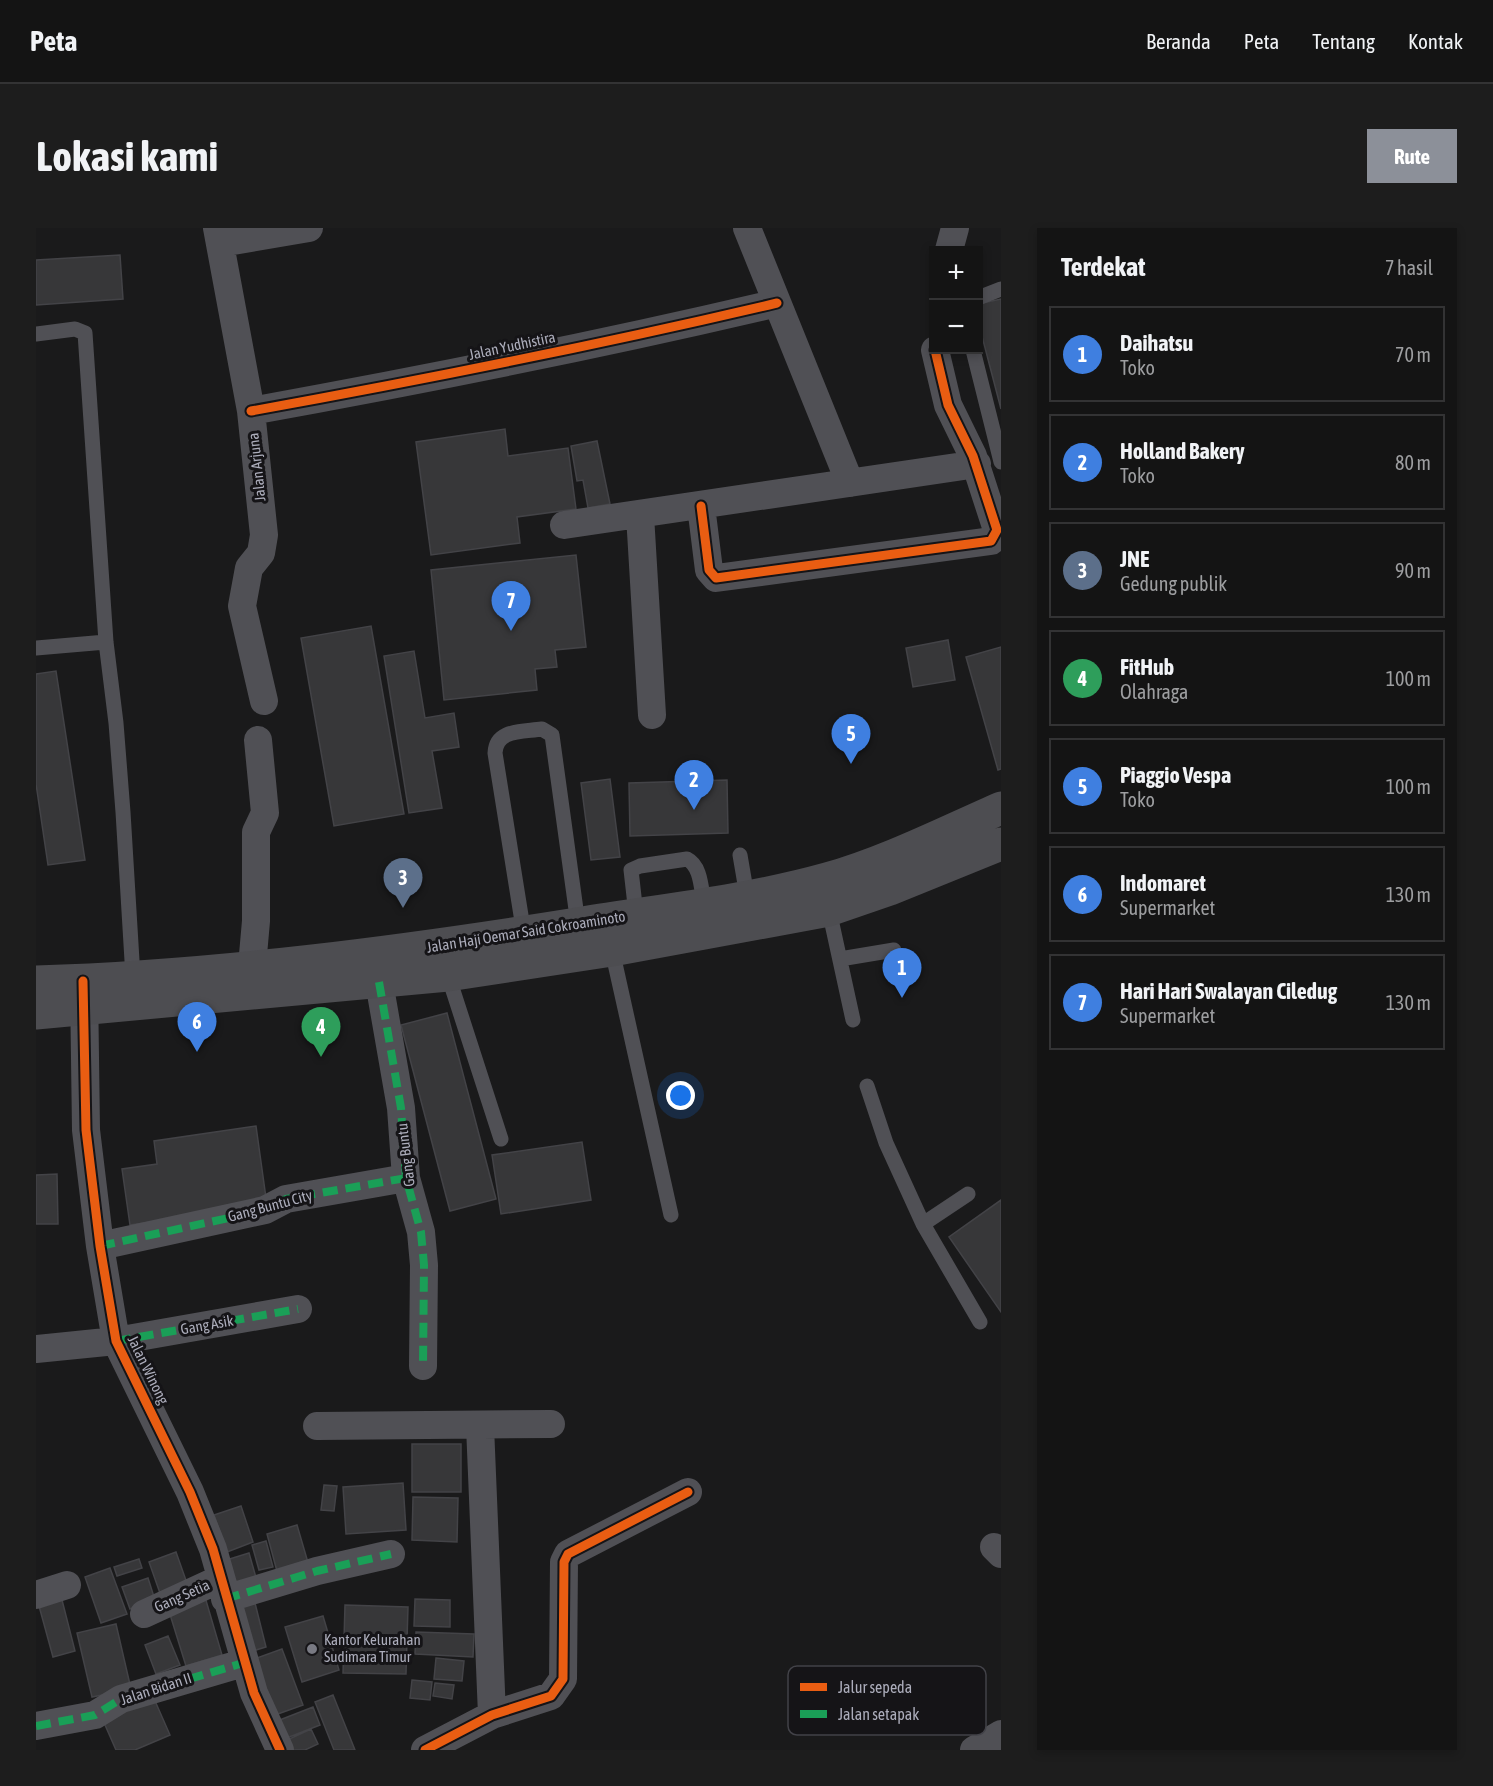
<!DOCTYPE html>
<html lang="id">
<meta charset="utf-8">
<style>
body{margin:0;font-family:"Asap Condensed",sans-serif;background:#1d1d1d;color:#f1f3f6}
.controls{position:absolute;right:18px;top:18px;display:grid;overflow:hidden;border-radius:0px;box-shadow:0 3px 9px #0003}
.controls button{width:54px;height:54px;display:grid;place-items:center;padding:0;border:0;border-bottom:2px solid #333334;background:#141414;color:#f1f3f6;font:30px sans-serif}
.you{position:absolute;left:645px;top:868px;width:21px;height:21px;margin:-15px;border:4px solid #fff;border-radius:50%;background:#1a73e8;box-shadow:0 0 0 9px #1a73e833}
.badge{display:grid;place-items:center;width:39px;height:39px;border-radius:50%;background:#8c9099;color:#fff;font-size:20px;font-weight:700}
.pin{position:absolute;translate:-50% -50px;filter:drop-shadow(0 2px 3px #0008)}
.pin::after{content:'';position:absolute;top:32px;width:21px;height:18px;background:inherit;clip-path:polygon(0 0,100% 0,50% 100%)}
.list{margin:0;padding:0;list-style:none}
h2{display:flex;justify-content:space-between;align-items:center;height:78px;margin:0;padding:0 24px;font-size:26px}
h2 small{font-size:20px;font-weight:400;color:#9d9ea0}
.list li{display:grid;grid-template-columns:39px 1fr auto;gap:18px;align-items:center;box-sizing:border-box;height:96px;margin:0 12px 12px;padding:0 12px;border:2px solid #333334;border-radius:0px}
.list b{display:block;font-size:22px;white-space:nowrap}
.list p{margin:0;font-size:20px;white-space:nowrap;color:#9d9ea0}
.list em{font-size:20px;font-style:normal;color:#9d9ea0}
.map{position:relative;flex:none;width:965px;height:1522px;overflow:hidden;border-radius:0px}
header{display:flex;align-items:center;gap:36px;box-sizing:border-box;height:84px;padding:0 30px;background:#141414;border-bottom:2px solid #333334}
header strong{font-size:28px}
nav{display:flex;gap:33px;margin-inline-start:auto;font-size:21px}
.intro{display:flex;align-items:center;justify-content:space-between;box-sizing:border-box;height:144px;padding:0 36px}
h1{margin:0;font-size:42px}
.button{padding:15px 27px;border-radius:0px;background:#8c9099;color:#fff;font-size:21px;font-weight:700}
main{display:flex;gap:36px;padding:0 36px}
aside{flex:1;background:#141414;border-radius:0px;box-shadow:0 3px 9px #0003}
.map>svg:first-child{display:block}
.building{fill:#373739;stroke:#434347;stroke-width:1.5}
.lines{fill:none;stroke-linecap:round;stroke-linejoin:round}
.lane{stroke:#505055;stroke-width:15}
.street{stroke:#505055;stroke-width:28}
.primary{stroke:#4d4d51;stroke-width:33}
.quiet{stroke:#1a9f57;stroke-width:8;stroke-dasharray:15 8;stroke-linecap:butt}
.cycleway-casing{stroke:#151417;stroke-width:13}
.cycleway{stroke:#e95d12;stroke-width:9}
.poi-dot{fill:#797a83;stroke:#151417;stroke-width:2}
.labels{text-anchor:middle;stroke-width:6;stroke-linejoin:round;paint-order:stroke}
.street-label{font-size:15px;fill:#acadbb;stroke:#151417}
.poi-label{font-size:15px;fill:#acadbb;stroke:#151417;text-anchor:start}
.key{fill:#151417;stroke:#424248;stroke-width:1.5}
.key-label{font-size:16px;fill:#acadbb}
</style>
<header>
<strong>Peta</strong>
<nav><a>Beranda</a><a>Peta</a><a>Tentang</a><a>Kontak</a></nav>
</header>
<div class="intro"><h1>Lokasi kami</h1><a class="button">Rute</a></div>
<main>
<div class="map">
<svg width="965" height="1522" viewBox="0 0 965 1522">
<rect width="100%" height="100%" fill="#1a1a1b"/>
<path class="building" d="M84,27l3,44 -87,6v-45z
M965,71v110l-23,-88v-17z
M469,201l3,27 60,-8 8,61 -59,8 3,26 -89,12 -15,-113z
M561,213l13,63 -22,4 -5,-28 -6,1 -6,-35z
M540,327l10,92 -31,3 2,17 -22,2 2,21 -93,10 -13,-130z
M335,398l33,188 -70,12 -33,-188z
M912,412l7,40 -42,7 -7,-39z
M965,419v122l-3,1 -32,-113z
M378,423l11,67 29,-5 5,34 -27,4 10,57 -33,5 -25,-157z
M20,443l29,189 -37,5 -12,-81v-110z
M574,551l10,78 -29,3 -10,-77z
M691,552l1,53 -98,3 -1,-53z
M411,785l49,186 -46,12 -49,-186z
M220,898l11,79 -137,20 -8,-56 35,-5 -3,-23z
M546,914l9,58 -90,14 -9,-59z
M21,946l1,50h-22v-49z
M965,972v112l-52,-75z
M376,1216h49v48h-49z
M367,1255l3,47 -60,4 -3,-47z
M288,1257l13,1 -3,25 -13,-1z
M377,1269l45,1 -1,44 -45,-2z
M205,1278l12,36 -26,10 -13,-37z
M261,1297l12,41 -31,9 -11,-41z
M230,1313l7,26 -14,3 -7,-25z
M140,1324l12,34 -27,10 -12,-34z
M213,1325l8,28 -27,8 -7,-28z
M103,1331l3,9 -25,8 -3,-9z
M74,1340l17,46 -26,9 -16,-46z
M112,1350l7,22 -25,9 -8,-22z
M169,1369l17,58 -36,11 -18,-58z
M379,1371l35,1v27l-36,-1z
M26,1372l13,51 -22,6 -14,-51z
M219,1375l11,44 -20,6 -11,-45z
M309,1377l63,2 -2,67 -63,-1z
M287,1388l16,54 -37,12 -17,-55z
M80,1396l15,65 -39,8 -15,-64z
M380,1404l58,2 -1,23 -58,-3z
M132,1408l12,29 -24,9 -11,-29z
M246,1421l21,56 -28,10 -21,-56z
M400,1430l28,3 -2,20 -28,-2z
M376,1452l20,2 -2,18 -20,-2z
M399,1455l19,2 -2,14 -19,-3z
M116,1466l18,41 -35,15h-19l-15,-34z
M297,1467l22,55h-21l-19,-48z
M277,1479l7,18 -41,16 -7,-18z
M275,1501l7,15 -13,6h-13l-5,-10z"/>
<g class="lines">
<path class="lane" d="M942,70l23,-9
M0,106l39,-5 10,4 21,309 10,81 7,89 10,165
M937,122l28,112
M0,420l70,-6
M704,627l7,41
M793,682l24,110
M600,686l-5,-44 9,-4 47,-7c14,7 14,29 17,44
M488,706l-29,-181c1,-24 27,-21 47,-24l10,6 26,189
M576,722l59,265
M804,731l54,-9
M412,747l53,164
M831,858l19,57 37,81 45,-30
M887,996l57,98"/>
<path class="street" d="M181,0l34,183 13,124 -3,18 -12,15 -7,38 22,95
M711,0l103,255
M185,15l88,-15
M913,22l6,-22
M215,183c177,-32 352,-67 526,-108
M665,278l8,64 7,8 275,-37 6,-11 -24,-74 -25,-51 -13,-55
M604,287l12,200
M528,297l413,-61
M216,738l4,-45v-89l9,-19 -7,-73
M343,754l22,126 5,70 15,54 3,33 -1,101
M48,758l2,144 14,116 16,95 74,151 23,57 41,144 26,57
M64,1018l165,-36 21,-11 120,-21
M0,1121l80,-8 182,-32
M281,1198l234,-2
M444,1198l12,289
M958,1319l7,7
M0,1367l31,-10
M189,1371l92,-28 74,-17
M108,1386l76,-35
M0,1498l59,-11 26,-16 122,-36
M389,1522l67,-35 59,-19 12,-17 1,-117 4,-8 120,-62
M938,1522l27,-16"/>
<path class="primary" d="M0,754c184,-6 366,-30 547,-59 81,-13 165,-22 244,-44 60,-17 117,-46 174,-71
M0,785l412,-38 164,-25 217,-40 61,-21 111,-45"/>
<path class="quiet" d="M343,754l22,126 5,70 15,54 3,33 -1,101
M64,1018l165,-36 21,-11 120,-21
M80,1113l182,-32
M189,1371l92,-28 74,-17
M0,1498l59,-11 26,-16 122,-36"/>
<g class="cycleway-casing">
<path id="cycleway" d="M215,183c177,-32 352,-67 526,-108
M665,278l8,64 7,8 275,-37 6,-11 -24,-74 -25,-51 -13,-55
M47,753l3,149 14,116 16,95 74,151 23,57 41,144 26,57
M389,1522l67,-35 59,-19 12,-17 1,-117 4,-8 120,-62"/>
</g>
<use href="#cycleway" class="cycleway"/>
</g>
<circle class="poi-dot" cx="276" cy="1421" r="6"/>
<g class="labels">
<g class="street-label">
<text transform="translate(476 118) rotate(-12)" y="5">Jalan Yudhistira</text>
<text transform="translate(221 239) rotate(-96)" y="5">Jalan Arjuna</text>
<text transform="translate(490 704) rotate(-9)" y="5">Jalan Haji Oemar Said Cokroaminoto</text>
<text transform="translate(370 927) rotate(-97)" y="5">Gang Buntu</text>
<text transform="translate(234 978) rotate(-15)" y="5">Gang Buntu City</text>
<text transform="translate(171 1097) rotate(-10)" y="5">Gang Asik</text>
<text transform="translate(112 1142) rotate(64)" y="5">Jalan Winong</text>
<text transform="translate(146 1368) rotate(-24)" y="5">Gang Setia</text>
<text transform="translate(120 1461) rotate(-18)" y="5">Jalan Bidan II</text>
</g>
<g class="poi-label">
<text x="288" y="1417">Kantor Kelurahan<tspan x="288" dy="17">Sudimara Timur</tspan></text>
</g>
</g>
<rect x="752" y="1438" width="198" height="69" rx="9" class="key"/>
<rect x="764" y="1455" width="27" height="8" fill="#e95d12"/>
<rect x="764" y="1482" width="27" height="8" fill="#1a9f57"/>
<g class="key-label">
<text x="802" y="1465">Jalur sepeda</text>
<text x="802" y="1492">Jalan setapak</text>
</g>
</svg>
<div class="controls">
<button>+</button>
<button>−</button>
</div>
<div class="you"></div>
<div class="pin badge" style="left:866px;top:770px;background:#3f7fe0">1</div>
<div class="pin badge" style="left:658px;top:582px;background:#3f7fe0">2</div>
<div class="pin badge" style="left:367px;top:680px;background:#5c6f8a">3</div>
<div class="pin badge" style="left:285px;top:829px;background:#2e9e5b">4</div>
<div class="pin badge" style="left:815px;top:536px;background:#3f7fe0">5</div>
<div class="pin badge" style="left:161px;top:824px;background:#3f7fe0">6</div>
<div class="pin badge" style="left:475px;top:403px;background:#3f7fe0">7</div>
</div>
<aside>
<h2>Terdekat<small>7 hasil</small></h2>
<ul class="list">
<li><span class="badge" style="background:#3f7fe0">1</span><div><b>Daihatsu</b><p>Toko</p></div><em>70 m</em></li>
<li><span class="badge" style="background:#3f7fe0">2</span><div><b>Holland Bakery</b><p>Toko</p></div><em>80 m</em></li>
<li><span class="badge" style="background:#5c6f8a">3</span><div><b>JNE</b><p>Gedung publik</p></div><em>90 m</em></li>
<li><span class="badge" style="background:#2e9e5b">4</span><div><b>FitHub</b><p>Olahraga</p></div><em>100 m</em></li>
<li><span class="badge" style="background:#3f7fe0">5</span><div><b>Piaggio Vespa</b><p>Toko</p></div><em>100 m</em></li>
<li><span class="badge" style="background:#3f7fe0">6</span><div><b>Indomaret</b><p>Supermarket</p></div><em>130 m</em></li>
<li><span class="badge" style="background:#3f7fe0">7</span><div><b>Hari Hari Swalayan Ciledug</b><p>Supermarket</p></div><em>130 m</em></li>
</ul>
</aside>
</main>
